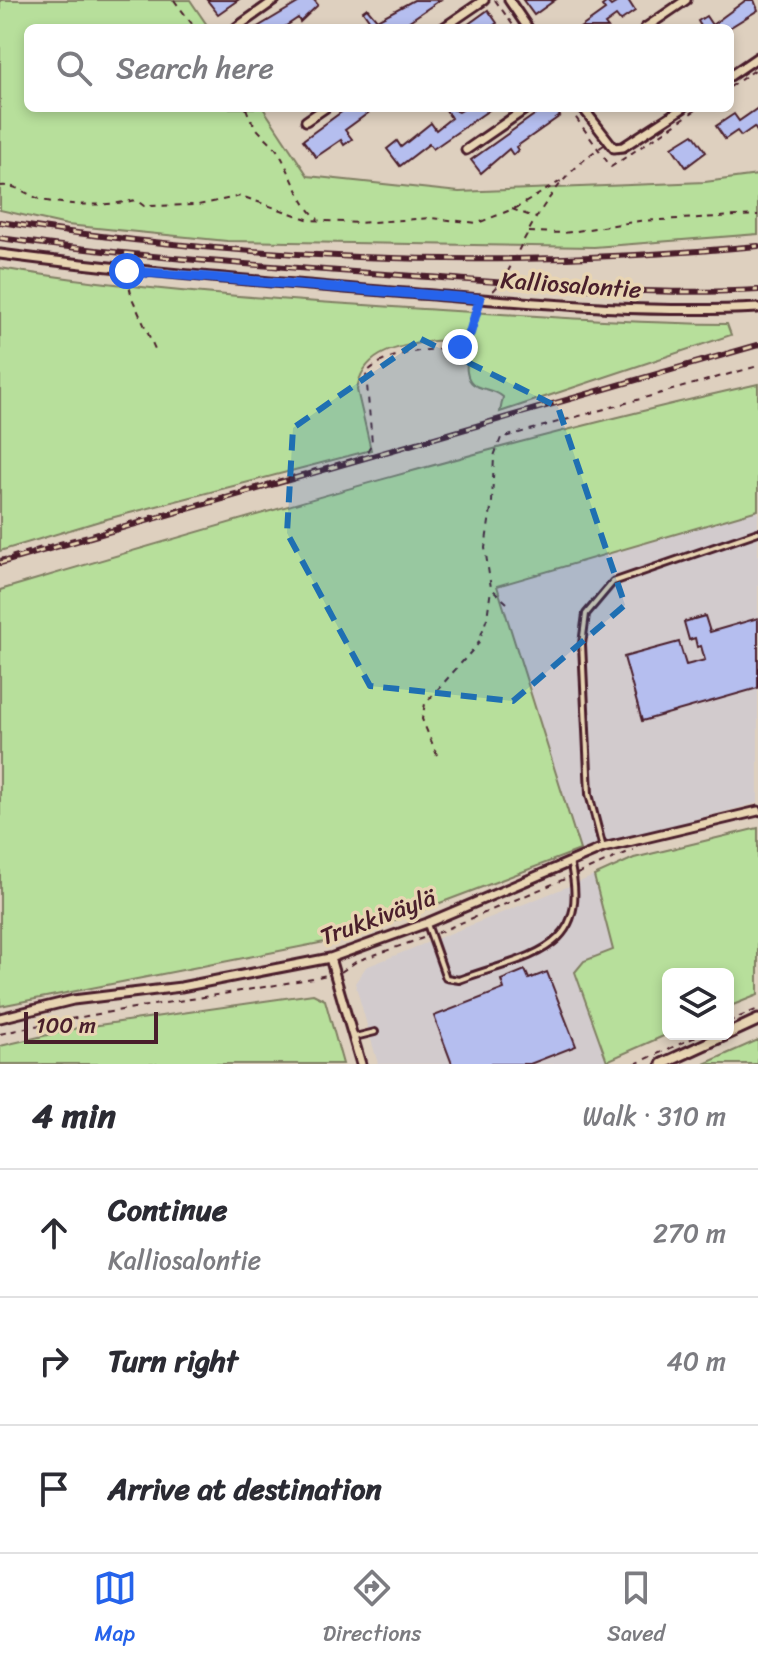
<!DOCTYPE html>
<meta charset="utf-8">
<style>
body{margin:0;font-family:Sriracha,sans-serif;background:#f2f2f3;color:#2b2b33}
.controls{position:absolute;right:24px;bottom:24px;display:grid;overflow:hidden;border-radius:12px;box-shadow:0 4px 12px #0003}
.controls button{width:72px;height:72px;display:grid;place-items:center;padding:0;border:0;border-bottom:2px solid #e1e1e2;background:#fff;color:#2b2b33;font:40px sans-serif}
.scale{position:absolute;left:24px;bottom:20px;width:134px;box-sizing:border-box;padding-left:8px;border:4px solid #4a1f2b;border-top:0;font-size:22px;line-height:28px;white-space:nowrap;color:#4a1f2b;-webkit-text-stroke:6px #e8d5b3;paint-order:stroke}
.stop{position:absolute;width:24px;height:24px;margin:-18px;border:6px solid #2563eb;border-radius:50%;background:#fff}
.stop.end{background:#2563eb;border-color:#fff;box-shadow:0 2px 8px #0008}
.list{margin:0;padding:0;list-style:none}
h2{display:flex;justify-content:space-between;align-items:center;height:104px;margin:0;padding:0 32px;font-size:34px}
h2 small{font-size:26px;font-weight:400;color:#7c7c81}
.list li{display:grid;grid-template-columns:52px 1fr auto;gap:24px;align-items:center;box-sizing:border-box;height:128px;padding:0 32px;border-top:2px solid #e1e1e2}
.list b{display:block;font-size:30px;white-space:nowrap}
.list p{margin:0;font-size:26px;white-space:nowrap;color:#7c7c81}
.list em{font-size:26px;font-style:normal;color:#7c7c81}
.icon{flex:none;width:44px;height:44px;fill:none;stroke:currentColor;stroke-width:2;stroke-linecap:round;stroke-linejoin:round}
.map{position:relative;flex:none;width:758px;height:1064px;overflow:hidden}
.search{position:absolute;background:#fff;box-shadow:0 4px 12px #0003;left:24px;right:24px;top:24px;height:88px;display:flex;align-items:center;gap:20px;box-sizing:border-box;padding:0 28px;border-radius:12px;color:#7c7c81;font-size:30px}
.sheet{height:488px;background:#fff}
nav{display:flex;justify-content:space-around;align-items:center;box-sizing:border-box;height:112px;border-top:2px solid #e1e1e2;background:#fff;font-size:22px;color:#7c7c81}
nav a{display:grid;justify-items:center;gap:4px}
nav .on{color:#2563eb}
.map>svg:first-child{display:block}
.built{fill:#d2cbcd}
.green{fill:#b7df9b;stroke:#807f63;stroke-width:2}
.building{fill:#b5beef;stroke:#4a1f2b;stroke-width:2}
.lines{fill:none;stroke-linecap:round;stroke-linejoin:round}
.service-casing{stroke:#4a1f2b;stroke-width:10}
.minor-casing{stroke:#4a1f2b;stroke-width:13}
.tertiary-casing{stroke:#4a1f2b;stroke-width:15}
.path{stroke:#4a1f2b;stroke-width:2;stroke-dasharray:6 6;stroke-linecap:butt}
.service{stroke:#e8d5b3;stroke-width:4}
.minor{stroke:#e8d5b3;stroke-width:7}
.tertiary{stroke:#e8d5b3;stroke-width:9}
.rail-casing{stroke:#4a1f2b;stroke-width:6}
.rail{stroke:#e8d5b3;stroke-width:3;stroke-dasharray:9;stroke-linecap:butt}
.route{stroke:#2563eb;stroke-width:10}
.marked{fill:#1f6fb2;fill-opacity:0.2;stroke:#1f6fb2;stroke-width:6;stroke-dasharray:16 10;stroke-linejoin:round}
.labels{text-anchor:middle;stroke-width:7;stroke-linejoin:round;paint-order:stroke}
.street-label{font-size:24px;fill:#4a1f2b;stroke:#e8d5b3}
</style>
<div class="map">
<svg width="758" height="1064" viewBox="0 0 758 1064">
<rect width="100%" height="100%" fill="#ded0bf"/>
<filter id="ink" filterUnits="userSpaceOnUse"><feTurbulence type="fractalNoise" baseFrequency=".0125" numOctaves="2"/><feDisplacementMap in="SourceGraphic" scale="16" xChannelSelector="R" yChannelSelector="G"/><feConvolveMatrix kernelMatrix="1 2 1 2 8 2 1 2 1" color-interpolation-filters="sRGB"/></filter>
<g filter="url(#ink)">
<path class="built" d="M758,510v293l-178,47 -83,-264z
M594,876l19,74 -29,11 -9,11 32,89 -7,3h-222l-23,-81 11,-16z"/>
<path class="green" d="M0,0h190l19,28h-181v80h235l45,68 151,16 246,-10 53,-7v59l-164,13 -367,-6 -160,-16 -67,-15z
M0,268c139,23 282,32 423,41 101,6 202,14 304,15l4,11 -231,77 3,-15c-13,-12 -33,-4 -36,-25 -2,-9 3,-18 3,-27 -16,-11 -73,0 -90,10 -14,8 -21,20 -23,35l14,60 -268,70 -103,31z
M758,384v126l-261,76 83,264 -230,87 -350,69v-416c251,-74 503,-149 758,-206z
M758,828v167l-30,12v-33h-60v60l-61,27 -32,-89 9,-11 29,-11 -19,-74 40,-18z
M313,994l12,6 18,64h-343v-18l78,-18z
M758,1040v24h-54z"/>
<path class="building" d="M207,0h31l-20,14z
M303,0h11l4,5 -18,17 -2,-4 -15,10h-27z
M414,0h26l-41,28h-32l5,-4 -9,-13 4,-3 10,12z
M523,0h32l-21,15z
M621,0h7l7,11 -15,10 -4,-5 -11,8 3,4h-28l25,-18 -3,-4 5,-4 4,4z
M746,0h8l4,10 -29,18h-27l-4,-7 8,-5 6,9z
M488,10l9,13 -7,5h-27z
M347,108h28l-30,22 7,9 -8,6 -3,-5 -25,17 -13,-17z
M450,108l9,4 7,-4h26l-59,41 -4,-5 -29,22 -13,-17 10,-8 4,6 30,-24 5,7 15,-12 -5,-8z
M544,108h10l6,8 -44,31 2,3 -5,5 -4,-6 -28,24 -10,-13z
M758,108v25l-4,-6 -13,9 -4,-5 -12,8 -9,-13 18,-12 5,7z
M693,134l13,18 -20,15 -14,-20z
M705,616l5,16 48,-14v70l-116,33 -18,-64 55,-15 7,23 19,-5 -4,-14 -4,1 -2,-9 -6,2 -5,-18z
M525,970l4,9 18,-7 29,74 -46,18h-78l-18,-48 70,-27 -3,-9z"/>
<g class="lines">
<g class="service-casing">
<path id="service" d="M603,848l-14,-54 -7,-150 4,-30 27,-32 145,-50
M427,924l19,54 13,2c67,-25 134,-27 111,-118
M355,1037l20,-5"/>
</g>
<g class="minor-casing">
<path id="minor" d="M509,0l19,28
M237,27l38,-27
M443,28l41,-28
M645,28l41,-28
M730,76l28,-19
M583,108l31,40 9,-1 60,-39
M306,121l19,-13
M466,150l61,-42
M0,254c135,18 270,28 406,39 117,9 235,21 352,15
M330,958l31,106
M0,1018l73,-18 108,-13 149,-29 97,-35 176,-75 155,-37"/>
</g>
<g class="tertiary-casing">
<path id="tertiary" d="M662,1064l96,-44"/>
</g>
<path class="path" d="M174,0l21,28
M495,0l20,28
M730,87l28,-19
M246,108c9,27 22,27 33,45 13,22 20,49 39,66
M569,108l42,59 88,-59
M0,186c20,-2 29,12 47,15 29,5 61,5 89,-1l8,6 54,-1 43,-9 69,24 48,3 73,-5 47,5 40,-16 46,-28
M512,209l24,9
M529,232l35,1 75,-12 119,-6
M127,276l5,22 23,51
M493,291c16,-15 22,-36 33,-55 18,-35 44,-69 78,-91
M0,559l365,-104 7,-12 -6,-70c25,-24 61,-22 94,-26l10,-14 8,-27
M507,603l-16,-15 -6,-40 7,-46 2,-46 7,-18 257,-72
M437,755l-15,-36 3,-15 53,-60 9,-26 4,-29
M577,874l56,-24
M437,933l130,-55
M341,972l16,-11 66,-23
M728,1022l30,-13
M0,1034c108,-26 218,-36 327,-59
M635,1064l67,-30"/>
<use href="#service" class="service"/>
<use href="#minor" class="minor"/>
<use href="#tertiary" class="tertiary"/>
<g class="rail-casing">
<path id="rail" d="M0,222c250,39 506,48 758,24
M0,238c147,21 294,30 442,40 104,8 212,18 316,12
M0,563l758,-218"/>
</g>
<use href="#rail" class="rail"/>
</g>
</g>
<g class="lines" filter="url(#ink)">
<path class="route" d="M127,271l353,28 -10,34 -10,14"/>
</g>
<path class="marked" d="M421,339l137,68 67,198 -112,96 -143,-15 -83,-153 6,-105z"/>
<g class="labels">
<g class="street-label">
<text transform="translate(571 285) rotate(4)" y="8">Kalliosalontie</text>
<text transform="translate(378 917) rotate(-20)" y="8">Trukkiväylä</text>
</g>
</g>
</svg>
<div class="controls">
<button><svg class="icon" aria-label="layers" viewBox="0 0 24 24"><path d="M12 4l9 5-9 5-9-5zM3 14l9 5 9-5"/></svg></button>
</div>
<div class="scale">100 m</div>
<div class="stop" style="left:127px;top:271px"></div>
<div class="stop end" style="left:460px;top:347px"></div>
<div class="search"><svg class="icon" aria-label="search" viewBox="0 0 24 24"><circle cx="10" cy="10" r="6"/><path d="M15 15l6 6"/></svg>Search here</div>
</div>
<section class="sheet">
<h2>4 min<small>Walk · 310 m</small></h2>
<ul class="list">
<li><svg class="icon" aria-label="ahead" viewBox="0 0 24 24"><path d="M12 20V5M6 11l6-6 6 6"/></svg><div><b>Continue</b><p>Kalliosalontie</p></div><em>270 m</em></li>
<li><svg class="icon" aria-label="right" viewBox="0 0 24 24"><path d="M7 20v-9h11M14 6l5 5-5 5"/></svg><div><b>Turn right</b></div><em>40 m</em></li>
<li><svg class="icon" aria-label="arrive" viewBox="0 0 24 24"><path d="M6 21V4h12l-3 4 3 4H6"/></svg><div><b>Arrive at destination</b></div></li>
</ul>
</section>
<nav>
<a class="on"><svg class="icon" aria-label="map" viewBox="0 0 24 24"><path d="M3 6l6-2 6 2 6-2v14l-6 2-6-2-6 2zM9 4v14M15 6v14"/></svg>Map</a>
<a><svg class="icon" aria-label="directions" viewBox="0 0 24 24"><path d="M12 3l9 9-9 9-9-9zM9 14v-3h6M13 9l2 2-2 2"/></svg>Directions</a>
<a><svg class="icon" aria-label="saved" viewBox="0 0 24 24"><path d="M7 4h10v16l-5-4-5 4z"/></svg>Saved</a>
</nav>
